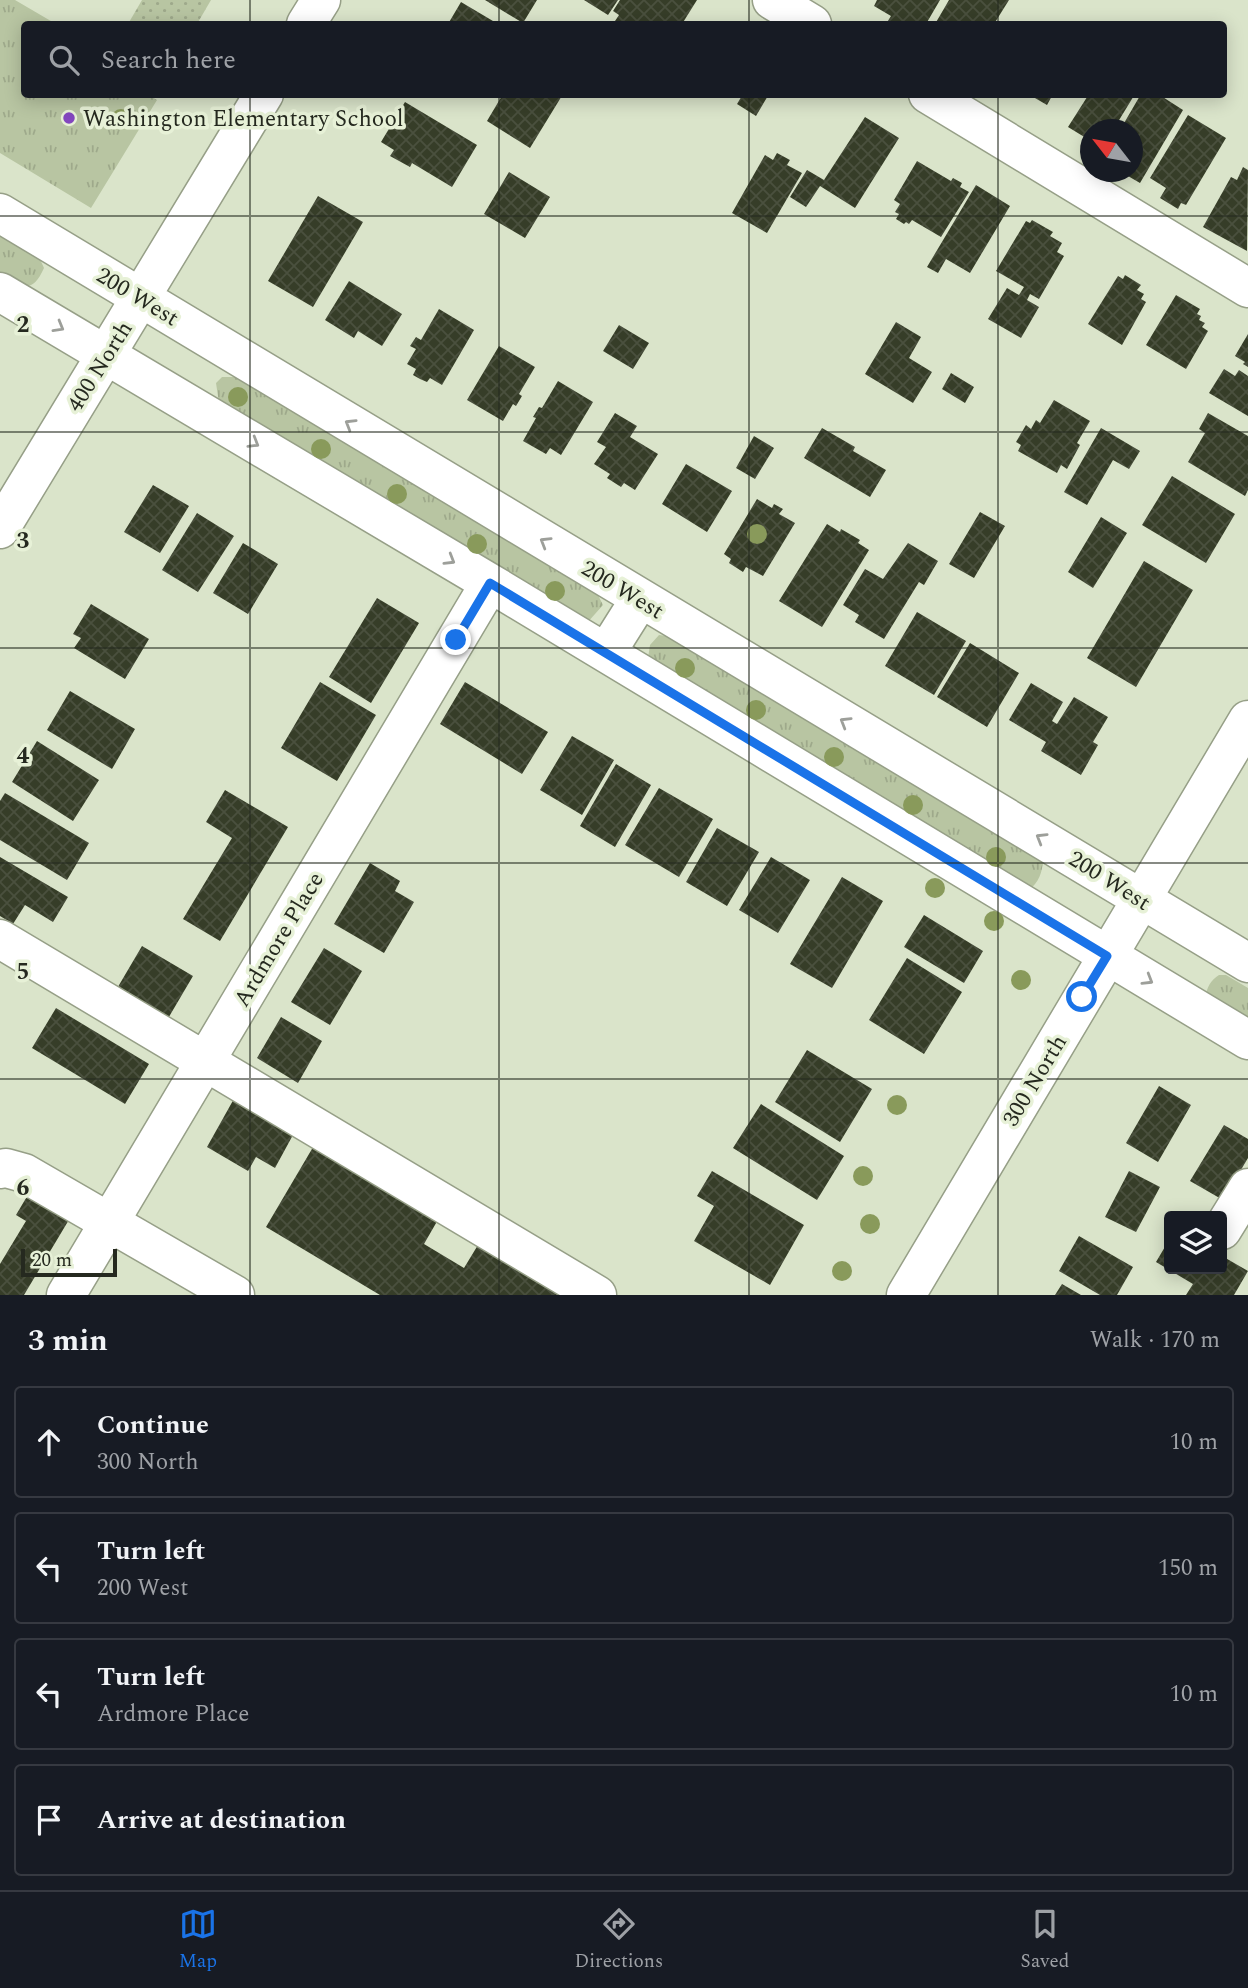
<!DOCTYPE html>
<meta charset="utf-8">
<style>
body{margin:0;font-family:Spectral,serif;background:#242831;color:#f1f3f6}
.controls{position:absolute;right:21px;bottom:21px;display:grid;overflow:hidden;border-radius:7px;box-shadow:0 4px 18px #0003}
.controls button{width:63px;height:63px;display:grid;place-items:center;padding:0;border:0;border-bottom:2px solid #363941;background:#171b24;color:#f1f3f6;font:35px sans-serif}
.compass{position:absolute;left:1080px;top:119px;width:63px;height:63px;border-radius:50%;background:#171b24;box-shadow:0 4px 18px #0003;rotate:301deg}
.scale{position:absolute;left:21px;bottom:18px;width:96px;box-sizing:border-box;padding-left:7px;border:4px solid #25291f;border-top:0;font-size:19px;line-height:24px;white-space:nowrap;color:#25291f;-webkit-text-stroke:5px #e7f1d7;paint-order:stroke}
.stop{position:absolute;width:21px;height:21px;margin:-16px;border:5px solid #1a73e8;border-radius:50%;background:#fff}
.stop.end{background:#1a73e8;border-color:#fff;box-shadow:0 2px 7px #0008}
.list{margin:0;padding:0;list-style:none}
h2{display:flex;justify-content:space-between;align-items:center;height:91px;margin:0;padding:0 28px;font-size:30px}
h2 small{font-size:23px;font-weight:400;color:#9ea1a6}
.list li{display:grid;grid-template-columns:46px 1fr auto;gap:21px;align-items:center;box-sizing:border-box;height:112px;margin:0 14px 14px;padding:0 14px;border:2px solid #363941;border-radius:7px}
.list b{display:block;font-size:26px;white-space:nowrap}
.list p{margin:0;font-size:23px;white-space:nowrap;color:#9ea1a6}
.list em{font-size:23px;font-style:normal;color:#9ea1a6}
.icon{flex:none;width:38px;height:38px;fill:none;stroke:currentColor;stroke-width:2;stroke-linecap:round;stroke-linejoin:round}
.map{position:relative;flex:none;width:1248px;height:1295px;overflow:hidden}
.search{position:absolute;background:#171b24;box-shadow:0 4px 18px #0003;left:21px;right:21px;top:21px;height:77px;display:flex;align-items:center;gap:18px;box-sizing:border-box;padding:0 24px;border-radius:7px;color:#9ea1a6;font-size:26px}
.sheet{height:595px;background:#171b24}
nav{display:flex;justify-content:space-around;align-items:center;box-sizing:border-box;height:98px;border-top:2px solid #363941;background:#171b24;font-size:19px;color:#9ea1a6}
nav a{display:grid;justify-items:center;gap:4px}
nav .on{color:#1a73e8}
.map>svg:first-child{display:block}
.grass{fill:url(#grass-tufts)}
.park{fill:url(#park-dots)}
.building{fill:url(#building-cross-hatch)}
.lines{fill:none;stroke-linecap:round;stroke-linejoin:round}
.minor-casing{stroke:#969f87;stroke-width:41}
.minor{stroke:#fff;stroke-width:38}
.tree{fill:#899a5b}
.oneway{stroke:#9d9f9a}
.route{stroke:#1a73e8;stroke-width:9}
.grid{fill:none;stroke:#25291f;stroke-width:2;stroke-opacity:0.55}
.poi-dot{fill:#8347be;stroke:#e7f1d7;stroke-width:2.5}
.labels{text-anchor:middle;stroke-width:7;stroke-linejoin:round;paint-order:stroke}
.poi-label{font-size:23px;fill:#25291f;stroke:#e7f1d7;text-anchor:start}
.street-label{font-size:23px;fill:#25291f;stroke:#e7f1d7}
.grid-label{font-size:23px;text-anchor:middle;font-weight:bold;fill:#25291f;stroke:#e7f1d7;stroke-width:7;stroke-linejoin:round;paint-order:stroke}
</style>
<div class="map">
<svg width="1248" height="1295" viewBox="0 0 1248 1295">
<defs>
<pattern id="grass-tufts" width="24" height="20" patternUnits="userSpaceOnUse" patternTransform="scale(1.75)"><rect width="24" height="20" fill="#b8c5a2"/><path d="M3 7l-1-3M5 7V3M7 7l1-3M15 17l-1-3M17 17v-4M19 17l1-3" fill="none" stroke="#9ea98b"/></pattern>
<pattern id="park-dots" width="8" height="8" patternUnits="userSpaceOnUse" patternTransform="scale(1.75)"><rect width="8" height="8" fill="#b8c5a2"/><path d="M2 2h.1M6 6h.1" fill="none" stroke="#9ea98b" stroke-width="1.8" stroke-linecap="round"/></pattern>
<pattern id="building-cross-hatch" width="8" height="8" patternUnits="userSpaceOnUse" patternTransform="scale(1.75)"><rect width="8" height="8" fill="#363d28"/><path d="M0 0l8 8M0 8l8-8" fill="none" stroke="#4a503e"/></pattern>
</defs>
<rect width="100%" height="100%" fill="#dae4ca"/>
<path class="grass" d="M0,0h15l41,24h-32v70h123l10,6 -66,108 -91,-55z
M0,234l39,23 5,11c-13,29 -23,17 -44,5z
M222,377h14l361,216 6,12 -16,18 -368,-220 -3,-20z
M659,635l8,1 376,225c-1,12 -4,21 -14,29l-381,-232 2,-13z
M1219,975h7l22,13v39l-42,-30c0,-9 5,-17 13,-22z"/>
<path class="park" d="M142,0h69l-14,24h-69z"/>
<path class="building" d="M485,0h52l-14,23z
M584,0h34l-10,15z
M620,0h77l-15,24h-69l6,-9 -6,-4z
M877,0h63l-14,24h-16l-6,-3 -3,3h-15l5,-8 -17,-10z
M949,0h60l-15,24h-59z
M461,2l37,22h-50z
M503,94h60l-33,54 -43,-27z
M743,94h26l-13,22 -19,-12z
M1028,94h25l-6,11z
M1089,94h46l-22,36h-9l-9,-6 -9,14 -18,-11z
M1141,94h17l25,16 -43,73 -19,-11h11v-42h-12z
M405,102l72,43 -25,42 -40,-24 -2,4 -20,-11 4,-6 -13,-8z
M1188,115l38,23 -40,67 -5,-2 -3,6 -18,-11 6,-10 -16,-10z
M865,117l34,21 -44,70 -35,-22 -14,21 -16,-10 17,-27 17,10z
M777,153l13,7 -3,5 15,8 -35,60 -35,-20 33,-58 8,5z
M917,161l34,20 2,-3 9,5 -2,4 9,5 -28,45 -29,-17 -3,4 -3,-2 -2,2 -8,-5 3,-5 -4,-2 5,-8 -6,-4z
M1243,167l5,3 -1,81 -44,-24 28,-50 6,3z
M509,172l41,25 -25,41 -41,-24z
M976,185l34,21 -40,67 -24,-14 -8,14 -11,-6z
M318,196l45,26 -50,85 -45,-26z
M1032,220l21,12 -3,4 12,7 -5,9 7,4 -25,43 -9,-5 -3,6 12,7 -18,31 -33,-19 19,-31 12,7 5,-8 -28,-16 30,-50 4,2z
M1125,275l16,10 -4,5 7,4 -3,5 5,3 -24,43 -34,-21 30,-48 5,3z
M349,281l53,33 -20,32 -24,-15 -4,7 -29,-18z
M1176,295l24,14 -3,5 4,2 -2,4 6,3 -3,4 6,4 -22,38 -40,-24z
M439,309l35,21 -32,55 -12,-7 -3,4 -7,-3 -7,-4 3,-6 -9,-5 9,-15 -6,-3 6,-9 5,3z
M896,322l25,15 -12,21 23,14 -19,31 -48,-29z
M619,325l30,18 -16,26 -30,-18z
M1248,334v33l-5,-3 2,-2 -10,-6z
M499,346l36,21 -16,27 3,2 -6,10 -3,-2 -10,17 -36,-21z
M1224,369l11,7 4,-6 9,6v40l-39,-23z
M951,373l23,14 -9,16 -23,-14z
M558,381l35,21 -32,53 -11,-7 -4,6 -23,-13 13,-23 -3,-1 6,-10 3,1z
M1054,400l36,21 -13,22 3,2 -13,24 -6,-4 -4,8 -39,-22 3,-6 -5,-3 10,-17 5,4 5,-9 4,3z
M615,413l22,13 -7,11 28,17 -23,36 -11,-7 -3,4 -14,-9 3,-4 -16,-10 12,-17 -9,-5z
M1208,413l40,23v54l-3,6 -57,-34 17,-29 -6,-4z
M822,428l33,19 -2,4 33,19 -16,27 -66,-39z
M1101,428l39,23 -11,18 -16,-9 -26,45 -23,-13z
M754,436l20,12 -19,31 -19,-11z
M686,464l46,27 -25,41 -45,-28z
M1172,476l63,38 -29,49 -64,-38z
M153,485l36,21 -29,47 -36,-21z
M757,499l15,9 2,-4 9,5 -4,5 16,9 -32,53 -17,-9 -3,5 -14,-9 2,-4 -7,-5z
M980,512l25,14 -31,52 -25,-14z
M197,513l37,23 -36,56 -36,-22z
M1101,517l26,16 -34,55 -25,-16z
M827,524l13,8 1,-3 19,11 -2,3 11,7 -47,77 -43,-26z
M243,543l35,21 -30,50 -35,-21z
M908,543l30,18 -14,24 -5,-3 -35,57 -29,-17 4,-7 -16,-10 22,-36 18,10z
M1144,561l49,29 -57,97 -49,-29z
M377,598l42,25 -48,80 -42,-26z
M91,604l58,35 -24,40 -51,-31 7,-10 -8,-4z
M917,612l49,29 -32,54 -49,-29z
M970,643l49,30 -32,54 -50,-30z
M320,682l56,33 -39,66 -56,-33z
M465,682l83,50 -26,42 -82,-50z
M1031,683l32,19 -11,19 5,3 17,-27 34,20 -15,25 5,3 -17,30 -40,-24 5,-9 -37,-22z
M70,691l65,38 -23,40 -65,-39z
M572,736l42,24 -32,55 -42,-25z
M37,741l62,39 -26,41 -61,-39z
M616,764l35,21 -36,62 -35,-21z
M659,788l54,31 -34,58 -54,-32z
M225,790l63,37 -68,114 -37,-22 49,-81 -26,-16z
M5,793l84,50 -22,37 -67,-40v-39z
M717,828l42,24 -32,54 -41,-24z
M0,857l68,40 -15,25 -28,-17 -12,19 -13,-8z
M771,857l39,23 -32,53 -39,-23z
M370,863l30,18 -5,10 19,11 -30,51 -50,-29z
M842,877l41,24 -51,87 -42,-24z
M924,915l59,36 -19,32 -60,-36z
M142,946l51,30 -30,51 -51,-30z
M324,948l38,23 -32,54 -39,-23z
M907,958l55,34 -38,62 -55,-34z
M56,1008l93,56 -24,40 -93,-56z
M281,1017l41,24 -24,42 -41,-25z
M807,1050l65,39 -32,53 -65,-40z
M1159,1086l32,19 -33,57 -32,-19z
M240,1088l60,34 -25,46 -19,-11 -8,14 -41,-24z
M761,1104l83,52 -27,44 -84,-52z
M1224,1125l24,14v19l-25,42 -33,-19z
M319,1137l124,74 -19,33 40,24 17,-28 92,55h-193l-114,-68z
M712,1171l92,54 -34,60 -76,-44 20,-35 -17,-10z
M1129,1171l31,16 -24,45 -31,-15z
M32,1188l41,25 -49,82h-24v-31l26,-43 -10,-6z
M1079,1236l54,31 -16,28h-17l-41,-24z
M1169,1240v29h53v-13l26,15 -14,24h-48l7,-11 -37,-22z
M1062,1284l19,11h-26z"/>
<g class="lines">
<g class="minor-casing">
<path id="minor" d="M772,0l40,24
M306,24l15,-24
M928,94l320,194
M0,213l1248,750
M0,292l490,291 758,457
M0,529l264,-435
M606,653l34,-54
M0,939l597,356
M0,1169l6,-1 18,5 211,122
M1222,1230l26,-42
M66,1295l424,-712
M906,1295l342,-575"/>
</g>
<use href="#minor" class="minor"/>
</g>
<g class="tree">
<circle cx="121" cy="119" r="10"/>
<circle cx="238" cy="397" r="10"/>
<circle cx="321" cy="449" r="10"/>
<circle cx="397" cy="494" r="10"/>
<circle cx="757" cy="534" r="10"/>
<circle cx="477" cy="544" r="10"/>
<circle cx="555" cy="591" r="10"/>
<circle cx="685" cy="668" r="10"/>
<circle cx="756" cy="710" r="10"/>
<circle cx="834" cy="757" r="10"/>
<circle cx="913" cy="805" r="10"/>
<circle cx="996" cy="857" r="10"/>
<circle cx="935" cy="888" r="10"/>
<circle cx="994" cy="921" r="10"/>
<circle cx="1021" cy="980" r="10"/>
<circle cx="897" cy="1105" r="10"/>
<circle cx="863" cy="1176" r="10"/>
<circle cx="870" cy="1224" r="10"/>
<circle cx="842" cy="1271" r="10"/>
</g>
<defs><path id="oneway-chevron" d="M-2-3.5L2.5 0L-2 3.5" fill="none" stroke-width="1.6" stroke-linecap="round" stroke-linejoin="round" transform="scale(1.75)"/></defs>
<g class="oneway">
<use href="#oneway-chevron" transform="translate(59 327) rotate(30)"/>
<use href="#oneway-chevron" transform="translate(350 424) rotate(-149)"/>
<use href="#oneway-chevron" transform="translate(254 443) rotate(31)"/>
<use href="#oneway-chevron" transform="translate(545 542) rotate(-149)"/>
<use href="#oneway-chevron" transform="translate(450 560) rotate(31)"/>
<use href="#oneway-chevron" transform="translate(845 722) rotate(-149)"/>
<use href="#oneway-chevron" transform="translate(1041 838) rotate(-149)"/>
<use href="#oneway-chevron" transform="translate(1148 980) rotate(31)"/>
</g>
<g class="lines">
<path class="route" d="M456,640l34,-57 617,373 -25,41"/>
</g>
<path class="grid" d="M250,0v24M499,0v24M749,0v24M998,0v24M250,94v1201M499,94v1201M749,94v1201M998,94v1201M0,216h1248M0,432h1248M0,648h1248M0,863h1248M0,1079h1248"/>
<circle class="poi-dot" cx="69" cy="118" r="7"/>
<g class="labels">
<g class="poi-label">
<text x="83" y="126">Washington Elementary School</text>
</g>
<g class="street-label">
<text transform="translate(138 296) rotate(31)" y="8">200 West</text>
<text transform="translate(99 366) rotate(-58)" y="8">400 North</text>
<text transform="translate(623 589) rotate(31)" y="8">200 West</text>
<text transform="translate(1110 880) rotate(32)" y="8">200 West</text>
<text transform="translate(278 939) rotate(-59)" y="8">Ardmore Place</text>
<text transform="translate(1034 1080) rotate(-59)" y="8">300 North</text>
</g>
</g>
<g class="grid-label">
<text x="23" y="332">2</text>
<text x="23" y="548">3</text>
<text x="23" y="763">4</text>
<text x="23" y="979">5</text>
<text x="23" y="1195">6</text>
</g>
</svg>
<div class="controls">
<button><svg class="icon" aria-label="layers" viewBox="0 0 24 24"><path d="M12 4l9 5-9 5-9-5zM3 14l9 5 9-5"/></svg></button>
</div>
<svg class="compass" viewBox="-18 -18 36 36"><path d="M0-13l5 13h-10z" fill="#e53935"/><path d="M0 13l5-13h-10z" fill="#9ea1a6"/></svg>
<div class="scale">20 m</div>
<div class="stop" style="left:1082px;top:997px"></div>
<div class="stop end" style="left:456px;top:640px"></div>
<div class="search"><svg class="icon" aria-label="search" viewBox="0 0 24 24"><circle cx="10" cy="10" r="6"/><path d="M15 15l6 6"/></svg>Search here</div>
</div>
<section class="sheet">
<h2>3 min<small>Walk · 170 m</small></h2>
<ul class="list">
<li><svg class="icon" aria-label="ahead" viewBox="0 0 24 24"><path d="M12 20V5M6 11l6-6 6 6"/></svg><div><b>Continue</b><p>300 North</p></div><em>10 m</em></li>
<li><svg class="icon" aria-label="left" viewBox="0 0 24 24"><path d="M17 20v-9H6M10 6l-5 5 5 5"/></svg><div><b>Turn left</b><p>200 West</p></div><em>150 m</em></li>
<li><svg class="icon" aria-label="left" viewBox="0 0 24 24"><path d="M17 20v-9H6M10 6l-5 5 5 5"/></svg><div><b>Turn left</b><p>Ardmore Place</p></div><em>10 m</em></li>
<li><svg class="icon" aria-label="arrive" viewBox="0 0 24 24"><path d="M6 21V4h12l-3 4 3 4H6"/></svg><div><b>Arrive at destination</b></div></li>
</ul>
</section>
<nav>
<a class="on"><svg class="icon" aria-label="map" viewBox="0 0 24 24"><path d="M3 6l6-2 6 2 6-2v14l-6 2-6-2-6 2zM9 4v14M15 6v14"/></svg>Map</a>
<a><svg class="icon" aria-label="directions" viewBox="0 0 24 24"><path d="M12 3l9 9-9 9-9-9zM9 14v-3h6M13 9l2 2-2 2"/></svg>Directions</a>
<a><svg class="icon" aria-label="saved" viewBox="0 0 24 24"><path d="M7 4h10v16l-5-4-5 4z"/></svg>Saved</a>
</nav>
